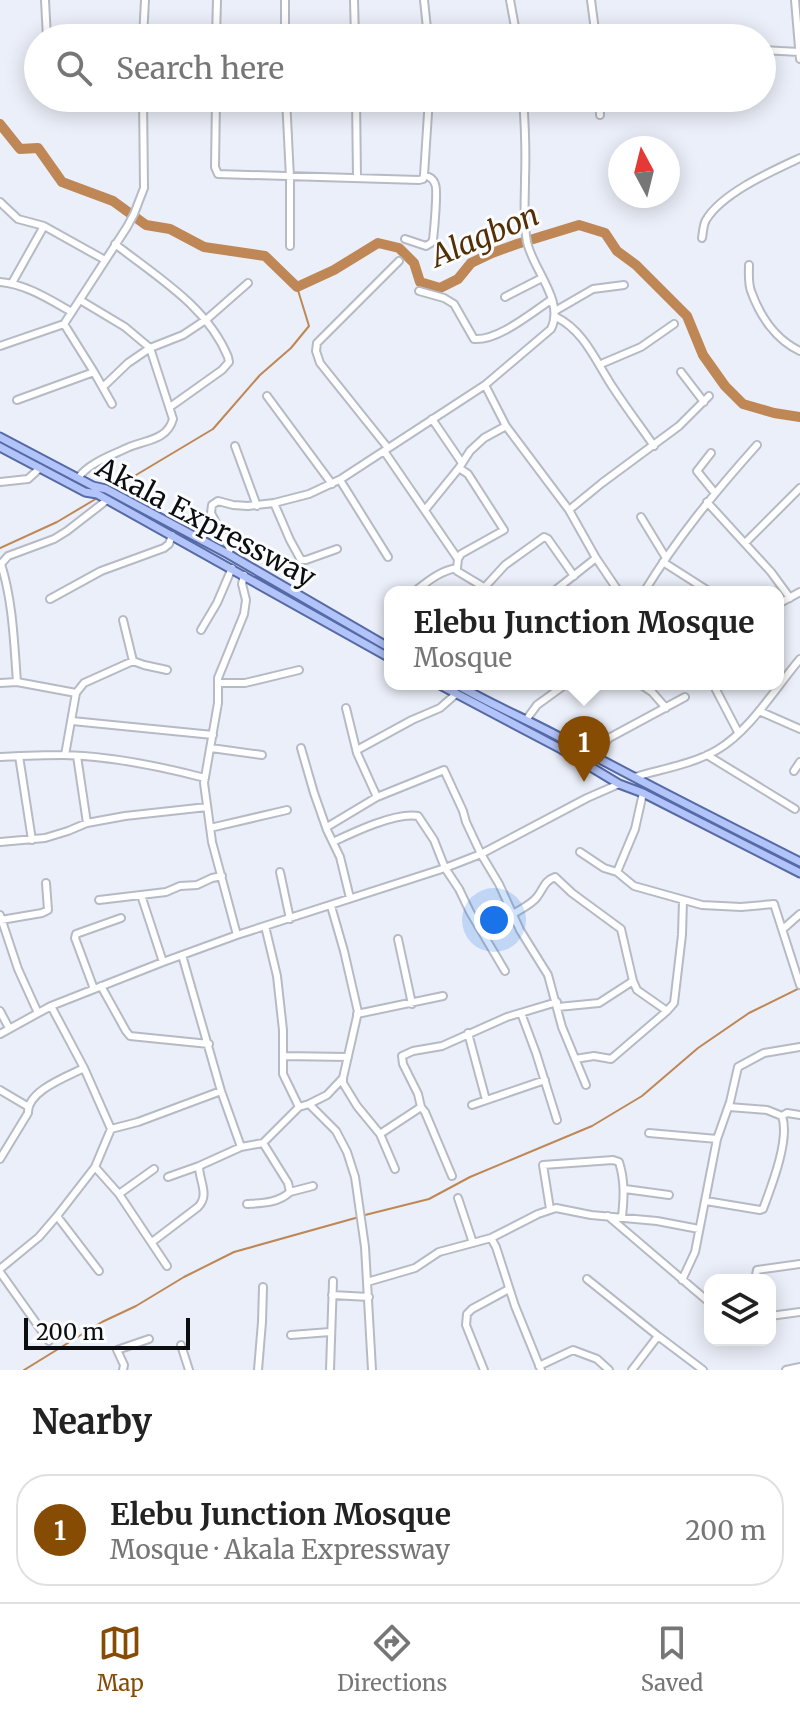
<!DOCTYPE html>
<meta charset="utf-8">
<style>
body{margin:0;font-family:Merriweather,serif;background:#f6f6f6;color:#222}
.controls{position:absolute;right:24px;bottom:24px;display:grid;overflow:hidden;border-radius:16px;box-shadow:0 4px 20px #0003}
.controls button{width:72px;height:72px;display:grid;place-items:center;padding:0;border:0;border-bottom:2px solid #e0e0e0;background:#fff;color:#222;font:40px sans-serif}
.compass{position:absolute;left:608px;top:136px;width:72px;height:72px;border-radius:50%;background:#fff;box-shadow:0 4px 20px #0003;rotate:353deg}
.scale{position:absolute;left:24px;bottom:20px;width:166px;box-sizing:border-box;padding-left:8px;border:4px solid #0b0d10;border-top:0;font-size:22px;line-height:28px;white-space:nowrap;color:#0b0d10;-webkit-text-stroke:6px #fbfcfe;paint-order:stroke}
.you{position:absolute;left:494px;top:920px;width:28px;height:28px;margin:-20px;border:6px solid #fff;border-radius:50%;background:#1a73e8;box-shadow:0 0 0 12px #1a73e833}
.badge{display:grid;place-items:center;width:52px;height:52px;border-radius:50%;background:#864c04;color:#fff;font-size:26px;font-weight:700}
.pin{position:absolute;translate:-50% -66px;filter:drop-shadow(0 2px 4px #0008)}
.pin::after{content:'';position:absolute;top:42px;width:28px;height:24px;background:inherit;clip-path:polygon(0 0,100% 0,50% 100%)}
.popup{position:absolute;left:384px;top:586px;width:400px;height:104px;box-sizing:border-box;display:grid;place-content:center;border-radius:16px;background:#fff;filter:drop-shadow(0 2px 6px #0005);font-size:26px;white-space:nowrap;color:#767676}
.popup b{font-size:30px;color:#222}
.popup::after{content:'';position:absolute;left:50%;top:100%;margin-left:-16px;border:16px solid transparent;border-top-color:#fff}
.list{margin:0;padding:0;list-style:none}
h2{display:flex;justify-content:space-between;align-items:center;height:104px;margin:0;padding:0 32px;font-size:34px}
h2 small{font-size:26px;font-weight:400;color:#767676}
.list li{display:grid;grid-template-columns:52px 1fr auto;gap:24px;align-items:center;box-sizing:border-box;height:112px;margin:0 16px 16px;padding:0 16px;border:2px solid #e0e0e0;border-radius:32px}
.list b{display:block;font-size:30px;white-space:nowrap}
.list p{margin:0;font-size:26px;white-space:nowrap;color:#767676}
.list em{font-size:26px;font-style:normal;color:#767676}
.icon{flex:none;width:44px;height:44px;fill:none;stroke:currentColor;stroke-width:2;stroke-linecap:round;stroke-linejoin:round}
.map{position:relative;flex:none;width:800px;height:1370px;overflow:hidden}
.search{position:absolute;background:#fff;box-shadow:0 4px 20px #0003;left:24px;right:24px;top:24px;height:88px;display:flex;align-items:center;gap:20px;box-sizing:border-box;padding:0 28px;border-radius:44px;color:#767676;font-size:30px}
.sheet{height:232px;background:#fff}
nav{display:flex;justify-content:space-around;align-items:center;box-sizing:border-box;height:112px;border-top:2px solid #e0e0e0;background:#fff;font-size:22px;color:#767676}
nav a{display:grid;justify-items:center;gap:4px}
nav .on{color:#864c04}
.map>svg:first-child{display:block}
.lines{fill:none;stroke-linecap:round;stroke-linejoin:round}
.stream{stroke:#be8755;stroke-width:2}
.river{stroke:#be8755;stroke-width:10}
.minor-casing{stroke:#b6bac4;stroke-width:10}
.major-casing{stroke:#566aa5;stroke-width:11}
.minor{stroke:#fff;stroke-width:6}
.major{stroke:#b2c4f9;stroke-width:7}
.labels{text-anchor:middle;stroke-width:6;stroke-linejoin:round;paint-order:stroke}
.street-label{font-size:28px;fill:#0b0d10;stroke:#fbfcfe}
.water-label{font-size:30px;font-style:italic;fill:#542e05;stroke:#fbfcfe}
</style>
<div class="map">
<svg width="800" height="1370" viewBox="0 0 800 1370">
<rect width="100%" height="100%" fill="#ebeff9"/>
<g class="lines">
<path class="stream" d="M111,490l102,-61 47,-54 31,-27 18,-22 -12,-39
M0,548l57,-26 42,-25
M365,1215l64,-16 41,-22 122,-51 50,-30 56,-48 51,-35 51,-25
M24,1370l78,-48 34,-16 48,-29 50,-25 125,-35"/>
<path class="river" d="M0,124l20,25 18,-1 24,34 51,19 33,24 24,4 34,18 61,9 32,31 37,-17 44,-27 21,5 15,15 6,19 20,6 18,-9 13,-16 21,-10 25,-9 62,-19 26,8 12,18 19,14 51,51 16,39 22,31 18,18 31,9 26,4"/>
<g class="minor-casing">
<path id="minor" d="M45,0l2,38
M285,0v38
M354,0l1,38
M424,0l4,38
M510,0l7,38
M591,0l5,38
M795,0l5,59
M143,38l2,-38
M216,38l1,-38
M762,50l37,2
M59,98l10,7 8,2 66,-4
M216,98l-1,69 3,7 201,6 4,-1 1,-4 5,-77
M286,98l4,80v68
M356,98l1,80
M599,98l1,17
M671,98v4
M0,202l18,17 26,7 61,34
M702,238c1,-5 1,-13 4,-18 16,-27 66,-49 94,-62
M405,239l21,7 5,-3 2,-3c1,-9 5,-51 2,-56 -2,-6 -6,-7 -11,-9
M115,244c42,33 92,62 113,113l1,5 -7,8 -52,37
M749,265c0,8 -1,18 2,26 9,25 25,49 49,60
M0,282c26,2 50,18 72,30
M12,283l32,-57
M419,291l25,7 10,6 20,35c24,2 57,-26 77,-39
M505,297l37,-19
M555,311l38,-22 31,-4
M556,317c29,14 41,47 58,72 13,20 27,38 40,57
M64,324l30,48 18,32
M0,346l64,-22 63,-97 7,-13 10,-26 -1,-90
M601,364l40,-17 33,-23
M681,372l23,30
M485,385l21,41 63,84 27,48 23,34
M103,387l25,-24 22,-15 33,-13 24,-16 41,-36
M267,396l65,88
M17,400l77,-28
M432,419l30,44
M235,446l22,60
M388,448l-68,-85 -4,-12 1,-8 82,-82
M384,451l74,108
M711,453l-14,18 17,21
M78,478c11,-15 32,-22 49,-30 17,-8 40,-7 46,-29l-23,-71 -25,-21 -45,-27
M340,480l48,77
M0,482l28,-3 12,-11
M707,502l64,70 19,26
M274,503l16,37 11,20h5l31,-11
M425,510l34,-42 11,-17 14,-13 22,-12
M569,510l33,-27 77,-57 30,-30
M641,517l25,41
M745,543l55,-55
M228,554l2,-5 -19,-36 1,-8 6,-4 15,4 15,1 26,-3 35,-9 32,-15 144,-94 66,-56c14,-28 -18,-59 -24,-87 -4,-20 -2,-42 -2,-63 1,-27 0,-54 -2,-81
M663,562l47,30
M457,568l1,-9 3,-5 43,-24 -36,-56 -9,-6
M457,568v3l35,21
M484,588l21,-23 39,-28 4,2 26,37
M414,592c13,-10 25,-21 43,-24
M553,592l43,-34
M644,592c33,-54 71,-100 113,-147
M50,599l51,-28 63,-23 5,-4 3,-9
M778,604l22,-12
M201,630l16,-27 15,-35
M133,661l11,4 23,5
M17,682c-3,-39 -4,-80 -16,-118l7,-8 46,-17 13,-8 40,-31
M0,683l17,-1 59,11
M218,683h27l54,-13
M640,684l12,8 14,16
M713,684l25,48
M346,708l11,45 20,44
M759,711l41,18
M526,720l11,-15 29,-21
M72,721l141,14
M211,748l51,7
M301,748l13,45 13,37 13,27 10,41
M357,750l55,-30 28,-12 16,-14
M65,755l11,-62 8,-10 49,-22 -10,-41
M707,755l88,54
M19,756l13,84
M77,756l10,67
M0,757c21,-1 42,-2 63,-2 48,1 96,11 142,23
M594,758l15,-20 76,-41
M794,771l6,-9
M635,777c27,-8 58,-13 82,-27 33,-19 59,-63 83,-91
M327,827l50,-30 67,-27 19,41 3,11 15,32 18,30 21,46 28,45 14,52 24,58
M210,828l77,-18
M0,842l45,-4 23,-7 19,-8 38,-7 82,-9
M333,842c21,-10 63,-30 85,-26l16,24 11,28 14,21 11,23 35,59
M580,852l24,16 13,4 17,14 68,19 39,2 33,-3 26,81
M280,872l10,47
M617,872l18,-43 8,-36
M141,895l22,67
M99,900l67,-8 14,-6 17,-1 15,-7 10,-2
M513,914c8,-5 19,-10 24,-17 7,-9 7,-16 18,-20l17,16 49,36 12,52 4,9 30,21
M0,915l18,54 20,44
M1,920l41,-7 6,-3 -2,-27
M265,926l12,50 6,54v44l16,33 10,-3 27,27 11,21 8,25 10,70 7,123
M783,929l17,-15
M237,935l-25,-93 -8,-59 14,-80v-25l26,-64 2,-14 -4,-16 2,-9
M398,939l14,65
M182,955l39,136 20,56
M101,986l25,45 4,5 79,8
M94,989l-19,-51 1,-4 45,-16
M558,1007l41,-4 34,-22
M0,1011l9,17
M521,1013l15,40 21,67
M357,1014l86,-18
M468,1033l18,67
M0,1034l51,-28 112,-44 74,-27 208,-67 36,-14 106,-56 32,-14
M283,1056l65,1
M575,1059l19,-3 17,3 56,-48 7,-8 8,-68 1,-35
M84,1068l27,61
M343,1078v5l14,23 23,28 15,35
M0,1090l27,16
M309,1104l18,-9 16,-17 15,-66 -14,-61 -13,-45
M472,1105l73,-25
M729,1107l38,3 15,6 5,-3 13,2
M649,1133l68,6
M380,1134l41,-27
M0,1159l28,-46c-1,-22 38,-36 56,-45l-33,-62
M95,1167l24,27 48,72
M452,1176l-27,-64 -4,-5 -3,-13 -15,-30 -1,-8 11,-5 29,-5 65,-29 50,-15
M168,1177l31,-11
M625,1189l44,6
M290,1192l23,-6
M119,1194l35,-25
M458,1198l15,45
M706,1201l54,9 3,-1c9,-24 27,-70 19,-93
M247,1204c16,-1 31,-1 43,-12l-2,-9 -25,-40
M550,1209l-7,-44 70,-5 6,2c6,19 5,36 3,55
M57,1216l42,55
M608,1216l102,87
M491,1238l5,9 19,59 26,64
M152,1242l46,-35c12,-12 1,-26 1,-41l42,-19 22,-4 36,-36
M0,1269l39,-32 18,-21 38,-49 16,-38 27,-7 83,-31
M0,1272l49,69
M587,1279l71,57 45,34
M682,1280l13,-28 22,-113 13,-37 8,-35 26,-14 36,-6
M755,1280l2,-10 43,-6
M367,1282l48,-14 24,-16 52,-14 47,-24 18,-6 35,7 66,6 42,8
M332,1295l37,2
M770,1316l30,-4
M291,1335l39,-3
M181,1345l8,25
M539,1366l34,-16 24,9 12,11
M123,1370l1,-5 -7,-15 32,-11
M258,1370l4,-48 1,-35
M330,1370l3,-89
M484,1370l-18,-45 1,-11 5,-5 37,-20
M632,1370l26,-34
M786,1370l14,-3"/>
</g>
<g class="major-casing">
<path id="major" d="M0,437l93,49 13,3 122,65 162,94
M0,447l85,45 12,2 293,164
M438,684l123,65 58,35 24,9 157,80
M456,684c35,21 73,36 109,56 77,43 157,82 235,122"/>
</g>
<use href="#minor" class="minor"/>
<use href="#major" class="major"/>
</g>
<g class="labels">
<g class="street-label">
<text transform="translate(206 522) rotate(28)" y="10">Akala Expressway</text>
</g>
<g class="water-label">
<text transform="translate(485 236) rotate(-23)" y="10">Alagbon</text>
</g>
</g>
</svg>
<div class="controls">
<button><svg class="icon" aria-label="layers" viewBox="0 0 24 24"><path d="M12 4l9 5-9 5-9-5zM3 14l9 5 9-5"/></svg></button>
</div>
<svg class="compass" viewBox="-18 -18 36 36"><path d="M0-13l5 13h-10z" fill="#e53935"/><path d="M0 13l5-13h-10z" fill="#767676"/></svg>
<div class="scale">200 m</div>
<div class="you"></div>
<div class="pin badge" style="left:584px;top:782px">1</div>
<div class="popup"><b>Elebu Junction Mosque</b>Mosque</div>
<div class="search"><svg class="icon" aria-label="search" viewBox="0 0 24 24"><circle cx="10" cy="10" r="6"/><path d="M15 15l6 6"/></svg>Search here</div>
</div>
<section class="sheet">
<h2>Nearby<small></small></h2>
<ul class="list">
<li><span class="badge">1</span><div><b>Elebu Junction Mosque</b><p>Mosque · Akala Expressway</p></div><em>200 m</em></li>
</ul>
</section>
<nav>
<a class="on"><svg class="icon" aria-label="map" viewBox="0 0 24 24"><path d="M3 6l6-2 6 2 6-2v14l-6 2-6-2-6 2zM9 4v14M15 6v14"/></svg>Map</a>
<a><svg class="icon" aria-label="directions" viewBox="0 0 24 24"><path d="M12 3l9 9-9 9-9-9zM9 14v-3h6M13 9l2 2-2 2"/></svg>Directions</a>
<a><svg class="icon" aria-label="saved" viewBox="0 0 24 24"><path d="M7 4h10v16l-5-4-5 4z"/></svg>Saved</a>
</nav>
